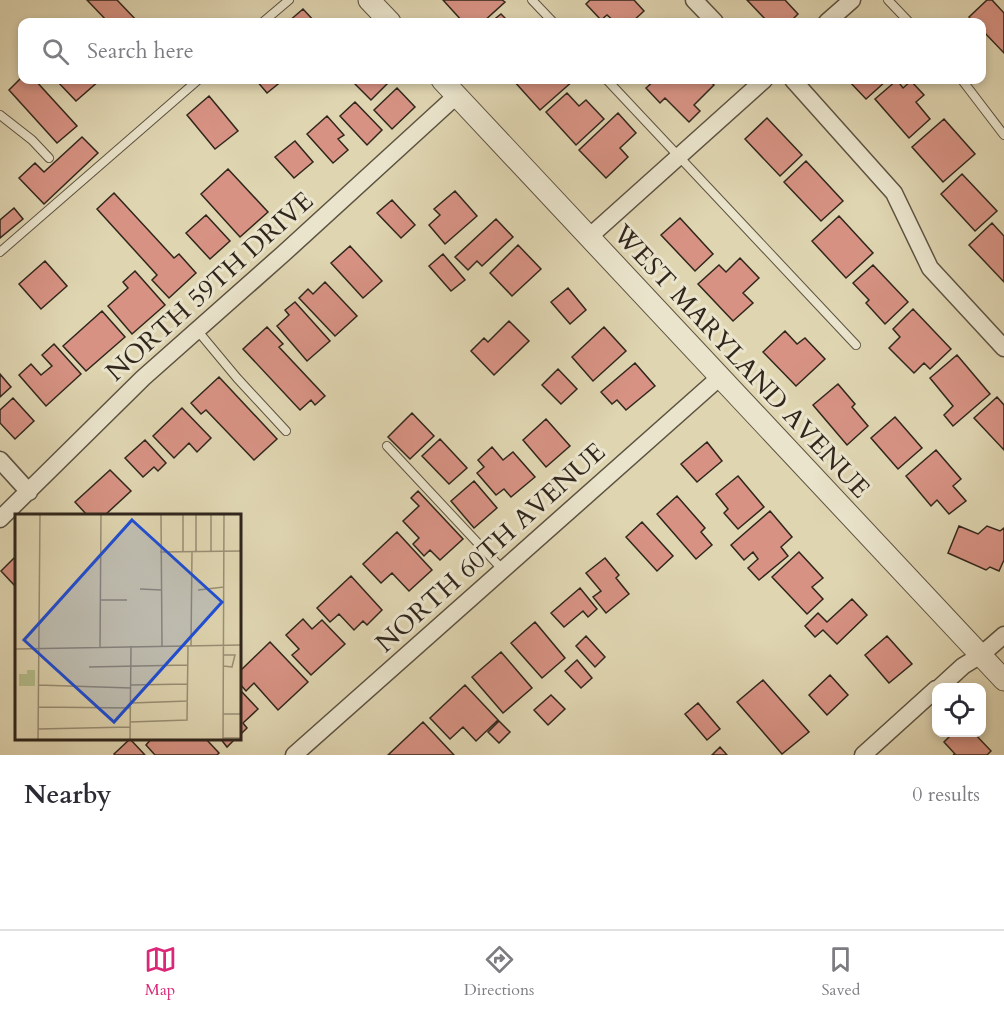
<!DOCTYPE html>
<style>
body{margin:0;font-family:Cardo,serif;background:#f7f7f7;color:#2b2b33}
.controls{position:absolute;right:18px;bottom:18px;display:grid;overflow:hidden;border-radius:12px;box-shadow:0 3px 9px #0003}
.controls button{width:54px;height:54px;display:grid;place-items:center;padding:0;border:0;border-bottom:2px solid #e1e1e2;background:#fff;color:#2b2b33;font:30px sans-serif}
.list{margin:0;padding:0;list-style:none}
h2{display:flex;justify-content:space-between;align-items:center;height:78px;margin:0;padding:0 24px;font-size:26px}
h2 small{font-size:20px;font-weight:400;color:#7c7c81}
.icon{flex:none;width:33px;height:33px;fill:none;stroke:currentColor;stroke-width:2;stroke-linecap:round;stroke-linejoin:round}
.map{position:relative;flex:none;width:1004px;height:755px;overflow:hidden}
.search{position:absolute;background:#fff;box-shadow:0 3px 9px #0003;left:18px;right:18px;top:18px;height:66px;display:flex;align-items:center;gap:15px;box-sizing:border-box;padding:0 21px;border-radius:12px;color:#7c7c81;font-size:22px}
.sheet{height:174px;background:#fff}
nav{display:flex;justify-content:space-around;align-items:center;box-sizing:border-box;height:84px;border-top:2px solid #e1e1e2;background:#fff;font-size:16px;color:#7c7c81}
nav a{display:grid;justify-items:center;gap:3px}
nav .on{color:#db2777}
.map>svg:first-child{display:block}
.building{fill:#d79283;stroke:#31261c;stroke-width:1.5}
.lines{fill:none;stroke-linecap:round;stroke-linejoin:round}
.service-casing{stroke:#5c5241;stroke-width:10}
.minor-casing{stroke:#5c5241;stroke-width:19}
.tertiary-casing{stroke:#5c5241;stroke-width:23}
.service{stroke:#eae4cc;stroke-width:8}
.minor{stroke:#eae4cc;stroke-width:16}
.tertiary{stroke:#eae4cc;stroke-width:21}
.labels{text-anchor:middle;stroke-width:6;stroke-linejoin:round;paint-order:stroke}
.street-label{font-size:26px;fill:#31261c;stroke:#eae4cc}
.inset-road{fill:none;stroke:#998f75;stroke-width:1.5}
.view{fill:#1d4ed8;fill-opacity:0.15;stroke:#1d4ed8;stroke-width:3}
.inset-edge{fill:none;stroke:#31261c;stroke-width:3}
</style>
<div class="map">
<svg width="1004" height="755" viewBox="0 0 1004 755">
<rect width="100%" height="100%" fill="#dfd5b1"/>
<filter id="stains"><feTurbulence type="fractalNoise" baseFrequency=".00333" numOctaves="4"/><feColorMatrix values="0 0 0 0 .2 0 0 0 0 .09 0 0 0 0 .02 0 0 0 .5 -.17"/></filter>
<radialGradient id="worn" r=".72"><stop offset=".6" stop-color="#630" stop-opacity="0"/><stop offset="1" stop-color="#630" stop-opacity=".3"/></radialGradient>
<path class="building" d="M87,0h30l21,22h-30z
M443,0h59l3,2 -22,20h-20z
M590,0h44l10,11 -12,11h-17l-8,-7 -6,5 -15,-16z
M747,0h38l13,14 -8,8h-22z
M987,0h5l12,13v40l-22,-23v-8h-8l-5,-5z
M303,9l12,13h-27z
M501,14l8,8h-18z
M22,77v3h13l42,46 -20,17 -48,-53z
M56,80h44l-24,21z
M256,80h27l-16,13z
M354,80h31l3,3 -17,17 -19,-19z
M513,80h61l-34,30z
M655,80h54l5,5 -20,20 6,6 -11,11 -24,-24 -5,5 -14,-15z
M848,80h37l1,1 -20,18z
M897,80l6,8 8,-7 13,14 -8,7 14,17 -21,19 -34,-39z
M397,88l18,19 -23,22 -18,-19z
M567,93l12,13 7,-6 18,19 -28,26 -30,-33z
M209,96l29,35 -23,18 -28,-34z
M355,102l27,28 -15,15 -27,-29z
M618,113l18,20 -16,15 8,9 -22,21 -27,-28z
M327,116l17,19 -6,4 10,11 -15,13 -26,-29z
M767,118l35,37 -22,21 -35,-37z
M944,119l31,35 -32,28 -31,-35z
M82,137l16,16 -54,51 -25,-26 16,-15 9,9z
M295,141l18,21 -19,16 -19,-21z
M806,161l37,40 -22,20 -37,-39z
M228,169l40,43 -28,25 -39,-43z
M962,174l35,37 -22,20 -34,-37z
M455,191l22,25 -32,28 -16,-19 11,-10 -6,-6z
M114,193l60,65 5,-4 17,19 -27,25 -17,-18 5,-5 -60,-66z
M392,200l23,25 -14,13 -24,-25z
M14,208l9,11 -23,19v-18z
M206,215l24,26 -20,18 -24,-26z
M839,216l34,37 -27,25 -34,-37z
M680,218l33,36 -18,17 -34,-36z
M496,219l17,18 -31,29 -5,-5 -9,9 -13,-13z
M992,223l12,13v46l-35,-37z
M518,245l23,24 -29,27 -22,-23z
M350,246l32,35 -19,17 -32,-35z
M443,254l22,26 -14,11 -22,-25z
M740,258l19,20 -16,15 10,10 -20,18 -35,-37 21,-19 7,7z
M45,261l22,25 -26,23 -22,-25z
M873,265l35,37 -23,22 -19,-21 3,-3 -16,-17z
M135,271l30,34 -33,29 -24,-28 20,-18 -5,-6z
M325,282l32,34 -22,20 -36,-38 9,-9 5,5z
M568,288l18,22 -16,14 -19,-22z
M295,302l35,39 -23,20 -30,-35 12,-11 -4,-5z
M913,309l38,40 -21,20 -6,-6 -10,10 -25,-25 11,-11 -7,-8z
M102,311l23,26 -39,34 -23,-25z
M509,321l20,20 -35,34 -23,-24 13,-13 4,4z
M267,327l16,17 -4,3 46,49 -10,9 -4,-5 -11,10 -57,-61z
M604,327l22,24 -33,30 -21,-24z
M785,331l12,13 8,-6 20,21 -29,27 -33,-34z
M54,344l27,30 -35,32 -27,-31 12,-11 10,11 11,-9 -10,-11z
M957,355l33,39 -37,32 -9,-11 9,-9 -23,-28z
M635,363l20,23 -29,24 -9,-10 -5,4 -11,-12z
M558,369l19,20 -16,15 -19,-19z
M0,374l11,13 -11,10z
M219,377l58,62 -23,21 -48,-50 -5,4 -10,-11z
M838,384l17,20 -3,3 16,19 -21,19 -34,-40z
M997,397l7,8v45l-30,-32z
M13,398l21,23 -19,18 -15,-16v-13z
M182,408l29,30 -14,14 -8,-9 -15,15 -21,-22z
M412,413l22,23 -24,23 -22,-22z
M895,417l27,31 -24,21 -27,-31z
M546,419l24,27 -24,21 -23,-27z
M440,439l27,29 -18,16 -27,-28z
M145,440l21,23 -8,8 -4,-4 -11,10 -18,-19z
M707,442l15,19 -25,21 -16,-18z
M492,447l11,13 10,-8 22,25 -24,20 -7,-8 -8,6 -19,-22 7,-6 -6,-7z
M936,450l25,29 -8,7 13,15 -17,13 -12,-14 -6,6 -25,-30z
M110,470l21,21 -26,24h-18l-12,-13z
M738,476l26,31 -26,22 -14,-16 4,-4 -12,-15z
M474,481l23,27 -23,20 -23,-27z
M418,491l45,48 -23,21 -10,-10 -6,6 -11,-12 6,-6 -16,-17 16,-15 -8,-8z
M677,496l28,32 -4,4 11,13 -16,14 -39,-45z
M770,511l22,26 -11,10 7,9 -29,24 -11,-12 10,-9 -5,-7 -9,8 -13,-15z
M642,522l31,34 -16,15 -31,-34z
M959,526l19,8 9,-8 13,5 4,-3v32l-5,11 -9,-4 -4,3 -38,-17z
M397,532l35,38 -23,21 -17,-18 -11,10 -18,-19z
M799,552l24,26 -11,9 11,12 -16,15 -35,-37z
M16,556v31l-15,-16z
M605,558l14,17 -3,3 13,16 -23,19 -13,-16 8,-6 -15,-18z
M351,576l31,34 -15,15 -4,-4 -9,9 -15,-16 -9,8 -13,-14z
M580,588l17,21 -9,8 -5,-6 -19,16 -13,-14z
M852,599l15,16 -30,29 -14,-14 -8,7 -10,-11 13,-13 9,9z
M303,619l9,10 10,-9 23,24 -34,31 -19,-20 7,-6 -13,-14z
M535,622l30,36 -23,20 -31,-35z
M586,636l19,21 -10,10 -19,-21z
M887,636l25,28 -23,19 -24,-28z
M270,642l38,40 -30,28 -24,-27 -8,8 -6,-7v-13z
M501,652l31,36 -29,25 -31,-36z
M577,660l15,18 -11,10 -16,-17z
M830,675l18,20 -21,20 -18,-20z
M763,680l46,52 -27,22 -45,-52z
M465,685l33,35 -22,21 -13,-14 -13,12 -20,-21z
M242,692l16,17 -15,14 4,5 -7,7v-42z
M551,695l14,14 -17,16 -14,-15z
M698,703l22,26 -13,11 -22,-26z
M499,721l11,11 -11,11 -11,-11z
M423,722l31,33h-66z
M954,732h19l18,19 -4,4h-34l2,-1 -11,-12z
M152,738h53l14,15 -2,2h-62l-9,-10z
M220,738h16l-9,9z
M130,739l15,16h-30l-1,-1z
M720,747l7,8h-15z"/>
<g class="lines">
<g class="service-casing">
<path id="service" d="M532,0l21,22
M888,0l21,22
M263,22l26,-22
M607,80l249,265
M962,80l42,55
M0,115l32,25 17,18
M0,252l198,-172
M197,330l40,48 49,53
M387,446l116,124"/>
</g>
<g class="minor-casing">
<path id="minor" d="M694,0l21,22
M827,22l25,-22
M793,80l101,113 36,75 74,80
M589,237l175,-157
M0,460l29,32
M0,519l143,-141 140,-124 173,-158
M939,688l24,-22 18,-11 23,-20
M294,755l426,-378
M863,755l73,-66"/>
</g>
<g class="tertiary-casing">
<path id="tertiary" d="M369,0l21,22
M442,80l562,600"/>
</g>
<use href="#service" class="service"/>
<use href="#minor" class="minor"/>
<use href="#tertiary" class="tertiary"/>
</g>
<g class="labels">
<g class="street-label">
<text transform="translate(209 286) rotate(-42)" y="9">NORTH 59TH DRIVE</text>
<text transform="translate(742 361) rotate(47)" y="9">WEST MARYLAND AVENUE</text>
<text transform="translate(490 547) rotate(-42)" y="9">NORTH 60TH AVENUE</text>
</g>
</g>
<g transform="translate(15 514)">
<rect width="226" height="226" fill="#dfd5b1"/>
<path d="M12,156h8v16h-16v-12h8z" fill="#b4bd8a"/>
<path class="inset-road" d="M146,0l1,132M196,0v37M145,38l82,-1M168,38v-38M181,38v-38M125,75l22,1M183,76l26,-3M85,86h27M176,132l1,-94M85,133l1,-133M0,135l227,-4M208,141h12l-3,12 -9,-1M74,153l99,-2M23,171l93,3M116,171l57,-1M116,189l57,-2M23,193l93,1M208,200h19M115,208l57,-2 1,-74M23,215l92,-2M208,224h19M23,226l2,-226M115,226l1,-94M208,226l1,-226"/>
<path class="view" d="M117,6l90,82 -108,120 -90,-82z"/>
<rect width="226" height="226" class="inset-edge"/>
</g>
<rect width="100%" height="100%" filter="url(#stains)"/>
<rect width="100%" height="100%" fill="url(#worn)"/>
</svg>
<div class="controls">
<button><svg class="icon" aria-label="locate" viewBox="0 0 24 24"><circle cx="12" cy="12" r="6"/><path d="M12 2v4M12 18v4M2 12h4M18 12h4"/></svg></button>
</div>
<div class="search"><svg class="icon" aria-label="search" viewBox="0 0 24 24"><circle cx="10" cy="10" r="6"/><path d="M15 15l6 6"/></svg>Search here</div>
</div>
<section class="sheet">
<h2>Nearby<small>0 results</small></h2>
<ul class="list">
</ul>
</section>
<nav>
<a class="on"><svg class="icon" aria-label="map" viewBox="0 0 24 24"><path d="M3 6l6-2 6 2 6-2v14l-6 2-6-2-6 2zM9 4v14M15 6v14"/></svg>Map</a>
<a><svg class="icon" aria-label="directions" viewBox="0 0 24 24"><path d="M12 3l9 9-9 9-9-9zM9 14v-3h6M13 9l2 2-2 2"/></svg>Directions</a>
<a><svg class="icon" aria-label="saved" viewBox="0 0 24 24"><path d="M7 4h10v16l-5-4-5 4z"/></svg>Saved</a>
</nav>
